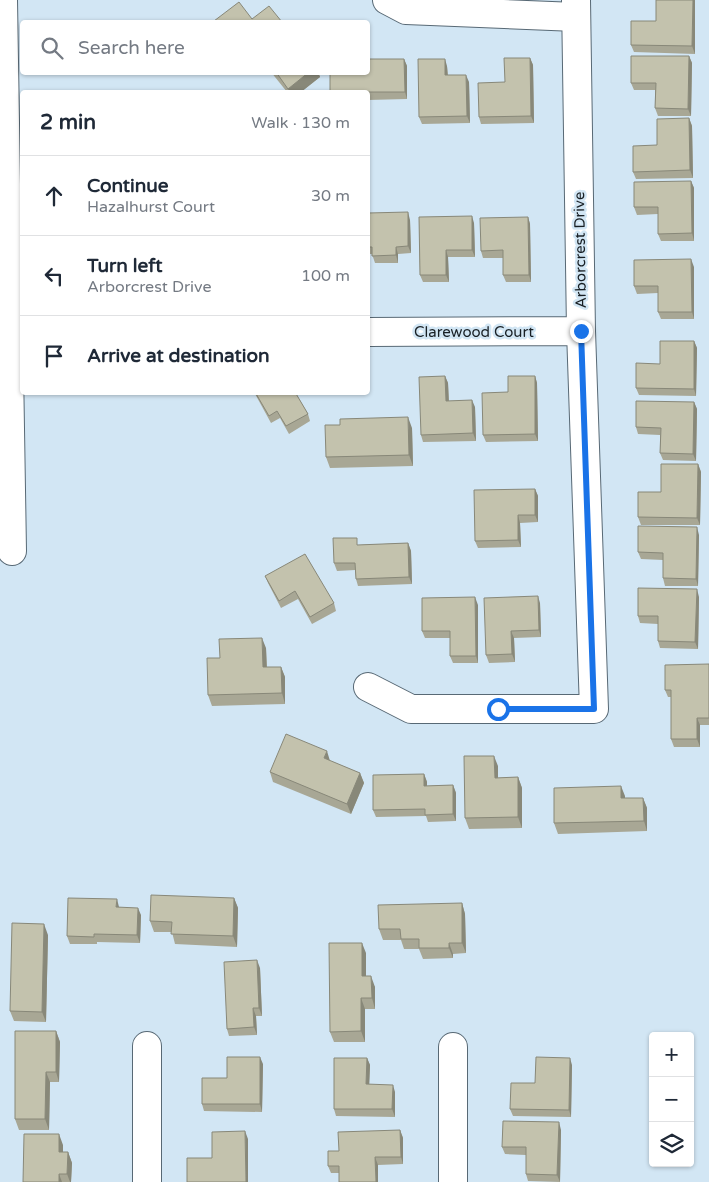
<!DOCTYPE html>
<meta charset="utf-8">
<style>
body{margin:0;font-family:"Varela Round",sans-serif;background:#f6f6f7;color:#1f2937}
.controls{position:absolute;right:15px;bottom:15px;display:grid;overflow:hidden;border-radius:5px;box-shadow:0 1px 4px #0004}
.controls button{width:45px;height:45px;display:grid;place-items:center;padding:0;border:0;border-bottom:1px solid #e0e1e3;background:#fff;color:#1f2937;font:25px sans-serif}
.stop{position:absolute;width:15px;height:15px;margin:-11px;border:4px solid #1a73e8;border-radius:50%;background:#fff}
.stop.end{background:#1a73e8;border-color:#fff;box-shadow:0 1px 5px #0008}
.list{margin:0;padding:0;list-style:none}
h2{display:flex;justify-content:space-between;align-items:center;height:65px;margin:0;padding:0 20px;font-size:21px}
h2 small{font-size:16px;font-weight:400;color:#747a83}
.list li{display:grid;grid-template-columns:32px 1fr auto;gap:15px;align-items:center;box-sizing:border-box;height:80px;padding:0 20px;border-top:1px solid #e0e1e3}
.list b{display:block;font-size:19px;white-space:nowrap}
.list p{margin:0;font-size:16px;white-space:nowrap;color:#747a83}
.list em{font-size:16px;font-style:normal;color:#747a83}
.icon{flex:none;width:28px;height:28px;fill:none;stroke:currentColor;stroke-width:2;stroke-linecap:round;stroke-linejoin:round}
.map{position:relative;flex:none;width:709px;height:1182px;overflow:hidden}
.search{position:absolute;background:#fff;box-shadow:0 1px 4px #0004;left:20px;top:20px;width:350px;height:55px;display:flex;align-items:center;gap:12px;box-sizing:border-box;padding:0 18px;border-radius:5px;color:#747a83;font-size:19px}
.panel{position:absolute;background:#fff;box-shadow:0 1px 4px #0004;left:20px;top:90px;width:350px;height:305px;border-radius:5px}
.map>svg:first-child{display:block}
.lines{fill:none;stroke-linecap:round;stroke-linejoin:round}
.minor-casing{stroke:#586975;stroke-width:30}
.minor{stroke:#fff;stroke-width:28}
.wall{fill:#a8a795}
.shaded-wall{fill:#888879}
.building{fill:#c3c2ad;stroke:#888879}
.route{stroke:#1a73e8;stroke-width:6}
.labels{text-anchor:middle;stroke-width:5;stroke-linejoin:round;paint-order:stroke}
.street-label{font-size:15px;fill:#181f24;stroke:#d2e6f4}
</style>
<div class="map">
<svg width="709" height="1182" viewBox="0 0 709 1182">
<rect width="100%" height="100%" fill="#d2e6f4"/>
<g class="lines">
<g class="minor-casing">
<path id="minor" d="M3,0l9,551
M387,0l19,10 170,7
M368,332l213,-1
M368,687l43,22h183l-13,-378 -5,-331
M453,1047v135
M147,1182v-136"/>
</g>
<use href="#minor" class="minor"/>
</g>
<path class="wall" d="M656,0h39v54l-61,-2 -3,-7 25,-24z
M689,56l3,7 -1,53h-33l-3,-8v-18h-21l-3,-7z
M530,58l3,7 1,58 -53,1 -2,-7 26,-35z
M404,59l3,7v33l-39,1v-28z
M447,66l1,9 21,7 1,41 -48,1 -3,-7z
M271,72h47l2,5 -19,15h-14z
M689,118l3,8 1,52 -57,1 -3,-7 24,-27z
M691,181l3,7v53h-33l-3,-7v-20l-21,1 -3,-8z
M368,213l42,7 1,33 -13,1v9h-23l-3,-9h-4z
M419,217l55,6 1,34h-27l1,25h-26l-3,-7z
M528,217l2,7 1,58h-25l-3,-7v-17h-20l-2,-7z
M694,267v52h-33l-3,-7v-19l-21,1 -3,-8z
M694,341l3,7 -1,48 -57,-1 -3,-7 24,-24z
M445,376l3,7 1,18 26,6 1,34 -53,1 -2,-7z
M535,376l2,7 1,58 -52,1 -3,-7 25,-43z
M254,392h41l13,22 2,7 -21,13 -9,-16 -9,5z
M694,402l3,7 -1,52 -33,-1 -3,-7v-18l-22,-1 -2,-7z
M412,428l1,38 -83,2 -4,-11z
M698,464l3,8 -1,53h-59l-3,-8z
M535,489l3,7v26l-18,1 1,24 -43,1 -3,-7z
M699,535l-1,51h-33l-2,-8v-18l-22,-1 -3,-7z
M408,543l3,8 1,33 -54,2 -2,-7 -1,-9 -18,1 -3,-8 26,-18z
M265,576l69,27 2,8 -24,13 -14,-25 -17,9 -13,-25z
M699,597l-1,52 -38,-1 -2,-7v-17l-18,-1 -2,-7z
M540,603l1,34 -27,1 1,24 -26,1 -3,-8z
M478,605v58h-25l-3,-7v-18h-25l-3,-7z
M266,648l1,19h14l4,10v27l-73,2 -4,-11 12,-37z
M709,664v61h-9v22h-26l-3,-8v-42h-3l-3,-7z
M330,761l30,12 4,10 -13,31 -78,-32 -3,-10z
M498,766v12l20,-1 4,11v40l-53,1 -4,-11z
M424,774l3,8v4l26,-1 3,8v28l-28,1 -2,-6 -50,1 -3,-7z
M625,796v2h18l4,10v23l-89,3 -4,-11z
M234,898l4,10 -1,39 -62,-3 -3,-12h-18l-4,-11z
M462,903l3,11 1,39 -13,1v4l-30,1 -4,-10h-15l-3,-9h-18l-4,-11z
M119,907l22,8 -1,28 -43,-1v2h-27l-3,-8z
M48,935l-2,87 -32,-1 -4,-10z
M366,953v23l9,11v22h-10v33h-31l-4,-10z
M260,968l2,48h-6l1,19 -28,1 -2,-7z
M56,1031l4,11 -1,40h-9l-1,48h-30l-4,-11z
M367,1058l3,7 -1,19 26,8v25l-59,-1 -2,-7z
M263,1064l-1,48 -58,-1 -2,-7 25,-26z
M572,1065l-1,52 -58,-1 -3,-7 25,-26z
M400,1130l3,8v26l-25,1 -39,8h-8l-3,-7 11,-15z
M561,1130l-1,52 -32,-1 -2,-7v-19l-21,-1 -3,-7z
M63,1145v7h5l4,11 -1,19h-48z"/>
<path class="shaded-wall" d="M693,0h2v54l-3,-8z
M689,56l3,7 -1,53 -3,-7z
M530,58l3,7 1,58 -3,-7z
M404,59l3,7v33l-2,-7z
M445,59l2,7 1,16 -3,-7z
M309,72h9l2,5 -19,15h-11l-2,-3z
M466,75l3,7 1,41 -3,-7z
M689,118l3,8 1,52 -3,-8z
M691,181l3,7v53l-2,-8z
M408,212l2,8 1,33 -3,-7z
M472,216l2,7 1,34 -3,-7z
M528,217l2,7 1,58 -2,-7z
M396,247l2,7v9l-2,-8z
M446,250l2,7 1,25 -3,-7z
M691,259l3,8v52l-2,-7z
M694,341l3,7 -1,48 -2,-7z
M445,376l3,7 1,25 -3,-7z
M535,376l2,7 1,58 -3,-7z
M472,400l3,7 1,34 -3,-8z
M694,402l3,7 -1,52 -3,-7z
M408,417l4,11 1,38 -4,-11z
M698,464l3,8 -1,53 -3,-7z
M535,489l3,7v26l-3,-7z
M518,515l2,8 1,24 -3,-7z
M697,527l2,8 -1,51 -2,-7z
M408,543l3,8 1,33 -3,-7z
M697,589l2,8 -1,52 -3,-7z
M538,596l2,7 1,34 -2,-7z
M475,597l3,8v58l-2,-7z
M511,631l3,7 1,24 -3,-8z
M262,638l4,10 1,30 -4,-11z
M281,667l4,10v27l-3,-11z
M697,718l3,7v22l-3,-8z
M327,751l3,10 -6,-3z
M494,756l4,10v22l-3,-10z
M360,773l4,10 -13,31 -4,-10z
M424,774l3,8v11l-3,-7z
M518,777l4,11v40l-4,-11z
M453,785l3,8v28l-3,-7z
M621,786l4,10v13l-4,-11z
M643,798l4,10v23l-3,-10z
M234,898l4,10 -1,39 -4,-11z
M117,899l2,8v8l-3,-8z
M462,903l3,11 1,39 -4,-10z
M138,908l3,7 -1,28 -3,-8z
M44,924l4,11 -2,87 -4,-10z
M362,943l4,10v34l-4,-11z
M449,943l4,11v4l-4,-10z
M257,960l3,8 2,48 -3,-8z
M371,976l4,11v22l-3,-11z
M361,998l4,11v33l-4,-11z
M253,1008l3,8 1,19 -3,-8z
M56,1031l4,11 -1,40 -3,-10z
M260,1057l3,7 -1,48 -2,-8z
M367,1058l3,7 -1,26 -3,-7z
M570,1058l2,7 -1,52 -2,-7z
M46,1072l4,10 -1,48 -4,-11z
M393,1085l2,7v25l-3,-8z
M559,1122l2,8 -1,52 -3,-7z
M400,1130l3,8v26l-2,-7z
M245,1131l3,8v43h-2z
M59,1134l4,11v17l-4,-10z
M68,1152l4,11 -1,19h-1l-3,-8z
M375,1157l3,8v17h-2z
M59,1174l3,8h-3z"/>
<path class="building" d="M656,0h37l-1,46 -61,-1v-24h25z
M239,2l13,17 17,-13 13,16h-67l-1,-1z
M631,56h58l-1,53 -33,-1 1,-25h-25z
M504,58h26l1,58 -52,1 -1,-34 27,-1z
M368,59h36l1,33h-75v-20h38z
M418,59h27v16h21l1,41 -48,1z
M276,72h33l-21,17z
M689,118l1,52 -57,2v-26l24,-1v-26z
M691,181l1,52 -34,1v-27h-24v-25z
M408,212v34l-12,1v8l-24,1v-9h-4v-34z
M472,216v34h-26v25h-26l-1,-58z
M528,217l1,58h-26v-25l-22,1 -1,-33z
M691,259l1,53h-34v-26h-24v-26z
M660,341h34v48l-58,-1v-25l24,1z
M445,376l1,25 26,-1 1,33 -52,2 -2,-58z
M508,376h27v58l-52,1 -1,-42 26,-1z
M255,392h40l13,22 -22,12 -9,-15 -8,5z
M636,401l58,1 -1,52 -33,-1 1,-25 -25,-1z
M408,417l1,38 -83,2 -1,-32h15v-6z
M661,464h37l-1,54 -59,-1v-25h23z
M535,489v26h-17v25l-43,1 -1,-51z
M638,526l59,1 -1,52 -33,-1v-25l-25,-1z
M333,538h24v7l51,-2 1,34 -53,2 -1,-16h-21z
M305,554l29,49 -24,14 -15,-26 -16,10 -14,-25z
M638,588l59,1 -2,53 -37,-1v-25h-20z
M538,596l1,34 -28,1 1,23 -26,1 -2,-57z
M475,597l1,59h-26v-25h-28v-33z
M262,638l1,29h18l1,26 -74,2 -1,-37h13l-1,-19z
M709,664v54h-12v21h-26v-49h-6v-25z
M286,734l41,17 -3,7 36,15 -13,31 -77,-32z
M464,756h30l1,22 23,-1v40l-53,1z
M424,774v12l29,-1v29l-28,1v-6l-52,1v-35z
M621,786v12h22l1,23 -90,2v-35z
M151,895l83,3 -1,38 -62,-2 1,-12 -22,-1z
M68,898l49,1 -1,8 22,1 -1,27 -43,-1v3l-27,-1z
M462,903v40h-13v5h-30v-9h-18l-1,-10h-21l-1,-24z
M12,923l32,1 -2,88 -32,-1z
M329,943h33v33h9l1,22h-11v33l-31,1z
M257,960l2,48h-6l1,19 -27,2 -3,-67z
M15,1031h41v41h-10l-1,47h-30z
M227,1057h33v47h-58v-26h25z
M536,1057l34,1 -1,52 -59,-1 1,-26h24z
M334,1058h33l-1,26 27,1 -1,24h-58z
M503,1121l56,1 -2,53 -31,-1v-27h-24z
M400,1130l1,27h-26l1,25h-37v-16h-11v-15h11l-1,-19z
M245,1131l1,51h-59v-24h25v-26z
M24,1134h35v18h9l-1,22h-8v8h-36z"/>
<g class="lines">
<path class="route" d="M498,709h96l-13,-378"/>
</g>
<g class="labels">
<g class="street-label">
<text transform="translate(580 250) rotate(-91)" y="5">Arborcrest Drive</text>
<text x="474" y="337">Clarewood Court</text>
</g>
</g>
</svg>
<div class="controls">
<button>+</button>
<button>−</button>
<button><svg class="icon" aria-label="layers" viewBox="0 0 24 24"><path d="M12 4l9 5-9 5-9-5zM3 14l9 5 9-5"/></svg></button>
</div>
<div class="stop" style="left:498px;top:709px"></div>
<div class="stop end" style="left:581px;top:331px"></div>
<div class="search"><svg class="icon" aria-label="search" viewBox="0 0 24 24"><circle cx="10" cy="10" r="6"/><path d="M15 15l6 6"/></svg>Search here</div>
<section class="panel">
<h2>2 min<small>Walk · 130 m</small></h2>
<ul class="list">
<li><svg class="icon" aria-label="ahead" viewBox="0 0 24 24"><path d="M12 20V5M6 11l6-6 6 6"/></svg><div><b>Continue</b><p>Hazalhurst Court</p></div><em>30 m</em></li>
<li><svg class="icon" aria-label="left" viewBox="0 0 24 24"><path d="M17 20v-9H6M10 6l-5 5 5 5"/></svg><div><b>Turn left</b><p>Arborcrest Drive</p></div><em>100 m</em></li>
<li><svg class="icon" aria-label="arrive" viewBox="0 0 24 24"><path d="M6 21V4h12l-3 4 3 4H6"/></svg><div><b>Arrive at destination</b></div></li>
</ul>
</section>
</div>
